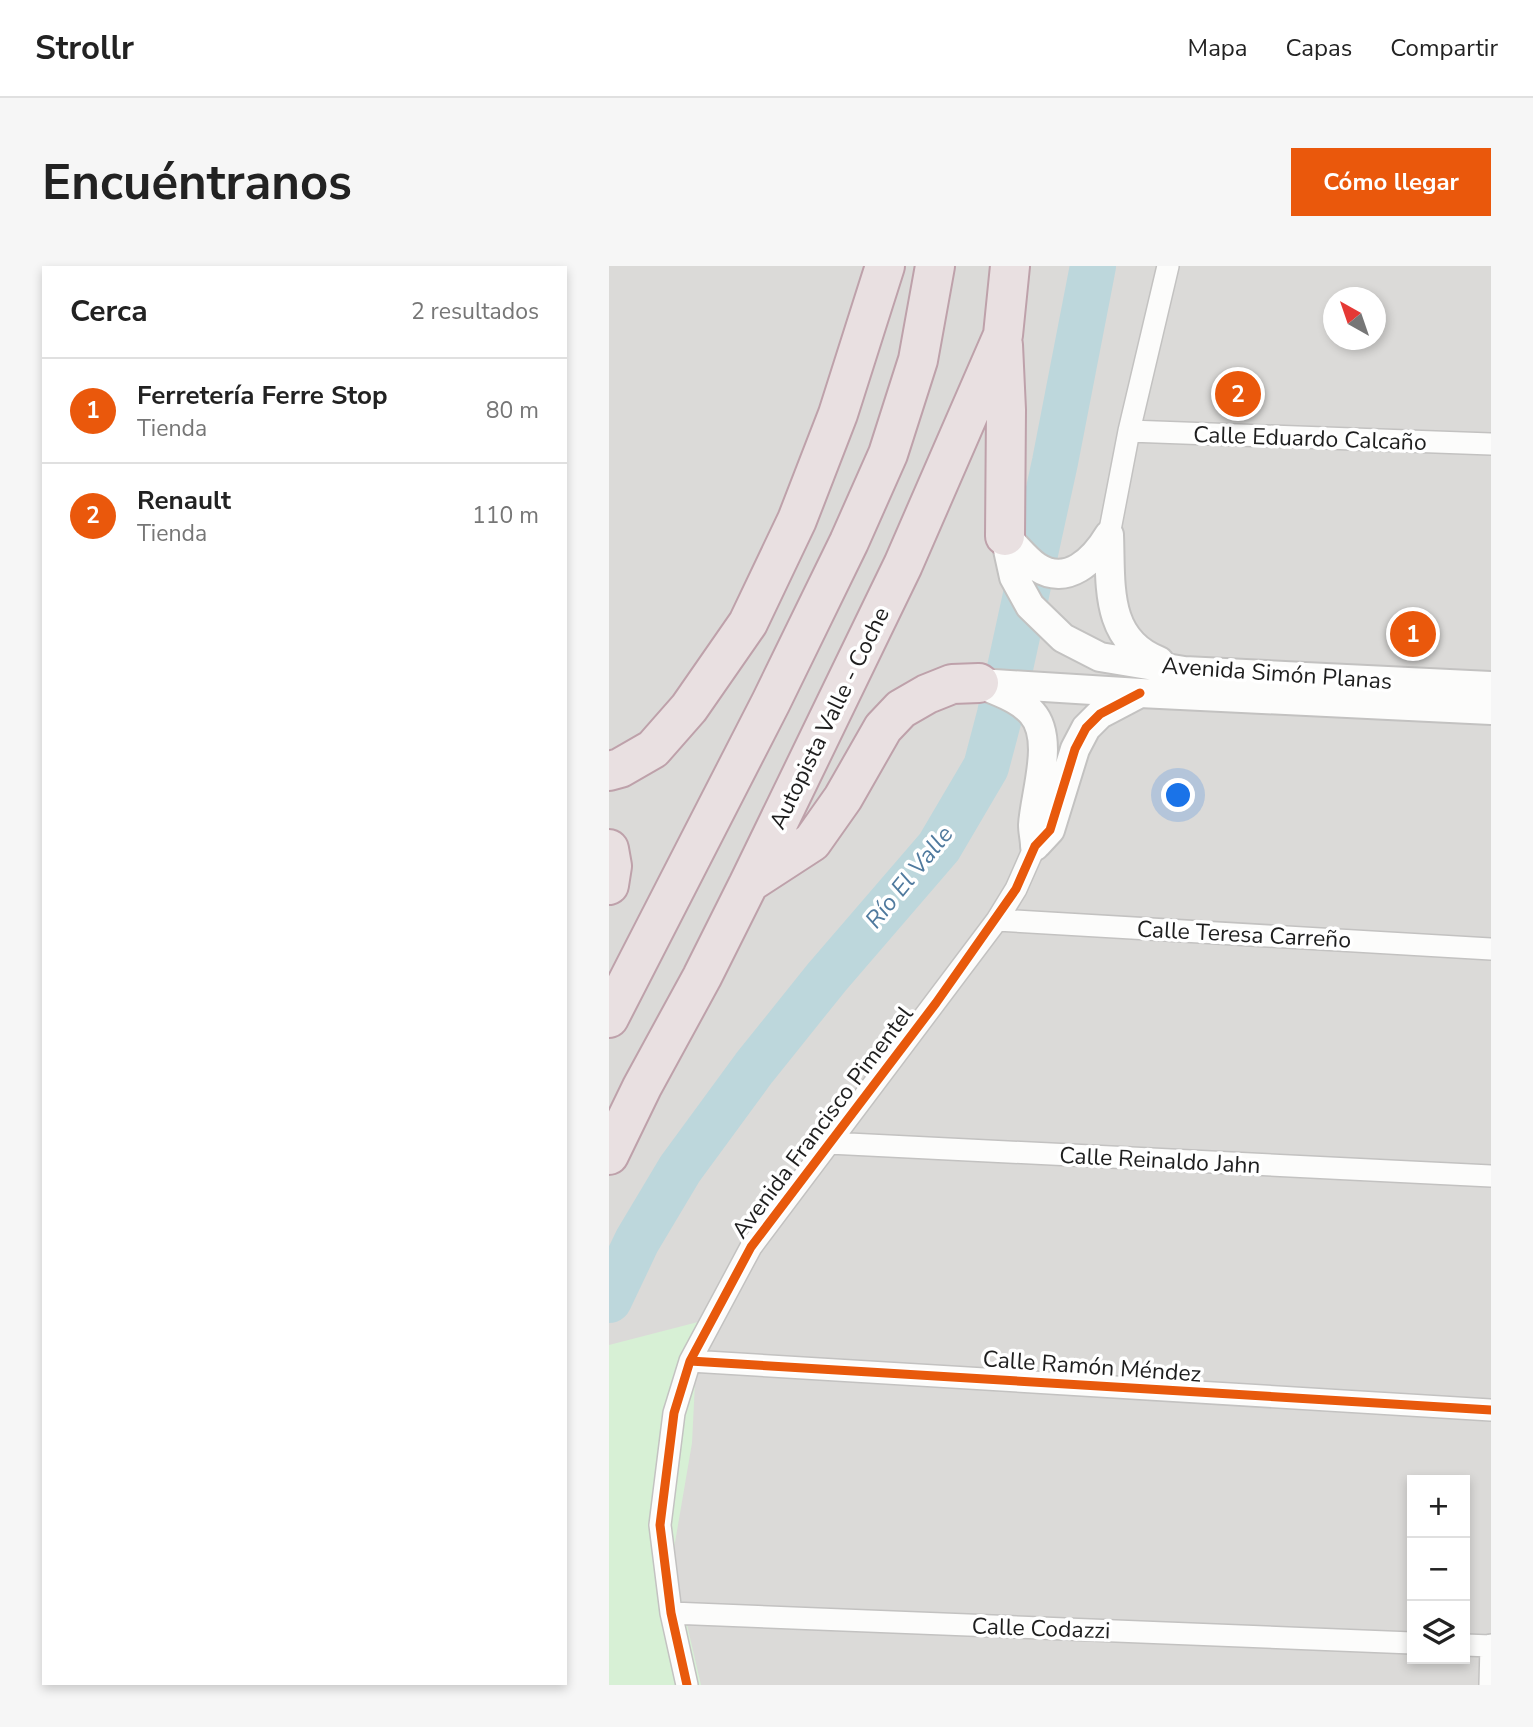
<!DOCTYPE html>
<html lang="es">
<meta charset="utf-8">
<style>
body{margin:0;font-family:"Nunito Sans",sans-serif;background:#f6f6f6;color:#222}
.controls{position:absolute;right:21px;bottom:21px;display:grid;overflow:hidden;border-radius:0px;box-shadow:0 4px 10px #0003}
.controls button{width:63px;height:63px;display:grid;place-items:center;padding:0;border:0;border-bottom:2px solid #e0e0e0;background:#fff;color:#222;font:35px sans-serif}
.compass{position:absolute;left:714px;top:21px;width:63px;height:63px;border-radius:50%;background:#fff;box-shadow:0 4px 10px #0003;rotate:320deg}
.you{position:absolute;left:570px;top:530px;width:24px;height:24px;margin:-18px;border:5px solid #fff;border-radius:50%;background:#1a73e8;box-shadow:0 0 0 10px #1a73e833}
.badge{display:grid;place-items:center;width:46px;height:46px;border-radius:50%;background:#ea580c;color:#fff;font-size:23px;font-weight:700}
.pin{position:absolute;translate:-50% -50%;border:4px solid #fff;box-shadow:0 2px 7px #0006}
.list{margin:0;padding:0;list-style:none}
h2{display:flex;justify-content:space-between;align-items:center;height:91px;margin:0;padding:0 28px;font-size:30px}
h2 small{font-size:23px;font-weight:400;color:#767676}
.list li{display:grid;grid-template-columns:46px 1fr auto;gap:21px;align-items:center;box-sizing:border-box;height:105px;padding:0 28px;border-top:2px solid #e0e0e0}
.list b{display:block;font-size:26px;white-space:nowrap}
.list p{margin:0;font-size:23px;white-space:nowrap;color:#767676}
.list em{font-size:23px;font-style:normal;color:#767676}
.icon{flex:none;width:38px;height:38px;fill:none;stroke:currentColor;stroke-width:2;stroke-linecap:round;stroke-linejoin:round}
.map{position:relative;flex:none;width:882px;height:1419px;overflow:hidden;border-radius:0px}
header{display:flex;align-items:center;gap:42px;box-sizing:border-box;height:98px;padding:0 35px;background:#fff;border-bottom:2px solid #e0e0e0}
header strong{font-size:33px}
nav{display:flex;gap:38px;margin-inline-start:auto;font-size:24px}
.intro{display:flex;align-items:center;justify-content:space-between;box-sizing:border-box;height:168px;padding:0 42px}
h1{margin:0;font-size:49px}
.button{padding:18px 32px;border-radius:0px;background:#ea580c;color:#fff;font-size:24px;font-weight:700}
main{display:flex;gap:42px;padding:0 42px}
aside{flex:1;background:#fff;border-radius:0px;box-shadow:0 4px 10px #0003}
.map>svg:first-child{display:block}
.residential{fill:#dbdad8;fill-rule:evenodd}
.park{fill:#d7f0d5}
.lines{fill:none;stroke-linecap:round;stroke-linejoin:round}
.river{stroke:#bdd7dc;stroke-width:46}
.minor-casing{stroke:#c3c2c1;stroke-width:24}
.tertiary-casing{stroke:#c3c2c1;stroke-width:32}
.motorway-casing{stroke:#bea1aa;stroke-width:42}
.minor{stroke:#fcfcfb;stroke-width:21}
.tertiary{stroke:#fcfcfb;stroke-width:28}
.motorway{stroke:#e9e0e1;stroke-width:38}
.cycleway-casing{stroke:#fff;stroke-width:13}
.cycleway{stroke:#e8590c;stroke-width:9}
.labels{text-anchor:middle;stroke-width:7;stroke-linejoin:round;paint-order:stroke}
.street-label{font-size:23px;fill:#1e1e1e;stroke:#fff}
.water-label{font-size:24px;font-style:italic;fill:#507a9e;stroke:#fff}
</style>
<header>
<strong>Strollr</strong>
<nav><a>Mapa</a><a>Capas</a><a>Compartir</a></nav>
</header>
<div class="intro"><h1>Encuéntranos</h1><a class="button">Cómo llegar</a></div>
<main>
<aside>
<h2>Cerca<small>2 resultados</small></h2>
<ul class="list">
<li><span class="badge">1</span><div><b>Ferretería Ferre Stop</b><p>Tienda</p></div><em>80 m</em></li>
<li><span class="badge">2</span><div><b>Renault</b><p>Tienda</p></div><em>110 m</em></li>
</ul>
</aside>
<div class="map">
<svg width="882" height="1419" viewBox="0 0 882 1419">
<rect width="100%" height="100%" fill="#eceae7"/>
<path class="residential" d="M0,0h882v1419h-882zM724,32h42v42h-42zM803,1214h53v179h-53z"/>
<path class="park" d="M89,1056l-6,121 -20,117 29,125h-92v-340z"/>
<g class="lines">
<path class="river" d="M0,1034l28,-59 43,-72 74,-101 73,-91 112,-130 47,-80 14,-53 55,-252 38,-196"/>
<g class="minor-casing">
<path id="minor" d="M520,165l362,13
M500,269l20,-104 39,-165
M388,654l494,29
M220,877l662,33
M81,1095l801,49
M62,1347l741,30
M856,1379l26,1
M78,1419l-16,-72 -11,-88 14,-112 16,-52 61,-114 246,-327 19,-31 19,-43
M881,1419l1,-40"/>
</g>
<g class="tertiary-casing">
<path id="tertiary" d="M500,269c2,49 -5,105 50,126
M396,270l9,41 16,29 33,32 37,19 84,14 307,15
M396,270c10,9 21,24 32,31 30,20 57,-7 72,-32
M370,417l161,10 351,17
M381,422c14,6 31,12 42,25 23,26 3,80 1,112 0,7 2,14 2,21
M428,578l13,-14 25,-81 11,-21 14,-14 38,-20"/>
</g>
<g class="motorway-casing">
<path id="motorway" d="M394,79l3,65 -1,126
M0,505l11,-3 33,-19 36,-41 59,-85 49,-103 41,-106 47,-148
M0,583l3,17 -3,19
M140,617l63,-41 31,-44 40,-70 18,-19 26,-15 25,-10 27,-1
M0,752l162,-316 78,-160 39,-88 30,-94 17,-94
M0,889l33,-68 60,-110 47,-94 154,-318 100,-230 7,-69"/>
</g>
<use href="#minor" class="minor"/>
<use href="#tertiary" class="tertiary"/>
<use href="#motorway" class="motorway"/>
<g class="cycleway-casing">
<path id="cycleway" d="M81,1095l801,49
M78,1419l-16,-72 -11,-88 14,-112 16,-52 61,-114 185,-244 80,-114 19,-43 15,-16 25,-81 11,-21 14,-14 40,-21"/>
</g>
<use href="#cycleway" class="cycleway"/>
</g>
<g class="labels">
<g class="street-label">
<text transform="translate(701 172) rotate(2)" y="8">Calle Eduardo Calcaño</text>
<text transform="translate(668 407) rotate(4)" y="8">Avenida Simón Planas</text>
<text transform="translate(220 452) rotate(-64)" y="8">Autopista Valle - Coche</text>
<text transform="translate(635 668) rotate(3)" y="8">Calle Teresa Carreño</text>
<text transform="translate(213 856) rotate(-53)" y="8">Avenida Francisco Pimentel</text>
<text transform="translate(551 894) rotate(3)" y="8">Calle Reinaldo Jahn</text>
<text transform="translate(483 1100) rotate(4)" y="8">Calle Ramón Méndez</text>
<text transform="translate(432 1362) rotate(2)" y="8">Calle Codazzi</text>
</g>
<g class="water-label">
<text transform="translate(300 611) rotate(-51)" y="8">Río El Valle</text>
</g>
</g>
</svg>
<div class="controls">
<button>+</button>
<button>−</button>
<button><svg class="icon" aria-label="layers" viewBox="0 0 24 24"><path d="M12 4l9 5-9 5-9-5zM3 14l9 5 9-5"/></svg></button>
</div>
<svg class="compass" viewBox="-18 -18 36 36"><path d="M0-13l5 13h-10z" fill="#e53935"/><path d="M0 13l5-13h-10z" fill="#767676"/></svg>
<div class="you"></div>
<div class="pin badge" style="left:804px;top:368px">1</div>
<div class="pin badge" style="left:629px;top:128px">2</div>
</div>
</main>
